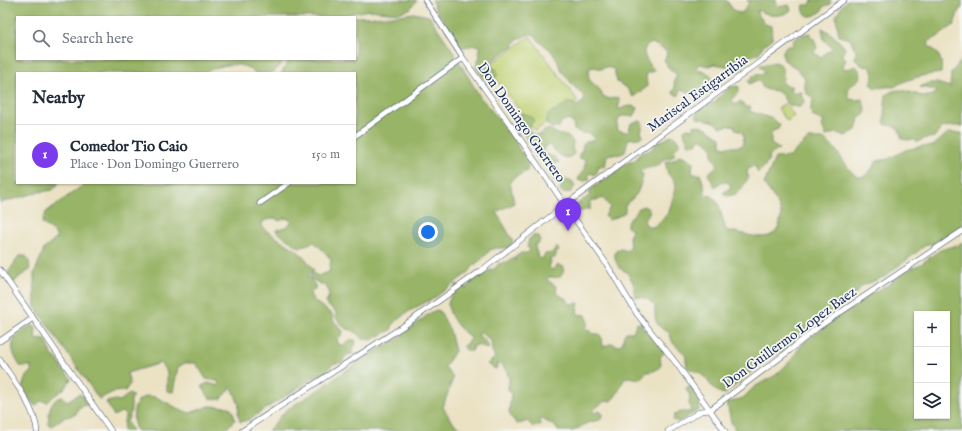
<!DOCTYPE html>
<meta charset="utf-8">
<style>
body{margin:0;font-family:"IM FELL English",serif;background:#f6f6f7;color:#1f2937}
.controls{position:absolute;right:12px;bottom:12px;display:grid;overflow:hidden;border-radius:0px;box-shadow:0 1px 3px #0004}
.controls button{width:36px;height:36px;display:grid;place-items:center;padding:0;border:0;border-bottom:1px solid #e0e1e3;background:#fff;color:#1f2937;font:20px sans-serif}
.you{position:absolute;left:428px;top:232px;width:14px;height:14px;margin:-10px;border:3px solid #fff;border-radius:50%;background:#1a73e8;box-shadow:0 0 0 6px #1a73e833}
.badge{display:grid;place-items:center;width:26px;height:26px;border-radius:50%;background:#7c3aed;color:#fff;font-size:13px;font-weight:700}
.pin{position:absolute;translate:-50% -33px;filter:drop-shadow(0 1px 2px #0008)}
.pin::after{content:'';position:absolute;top:21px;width:14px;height:12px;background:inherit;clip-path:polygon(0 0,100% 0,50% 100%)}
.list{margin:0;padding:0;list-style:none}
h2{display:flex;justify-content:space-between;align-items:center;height:52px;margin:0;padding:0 16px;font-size:17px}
h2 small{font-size:13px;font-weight:400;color:#747a83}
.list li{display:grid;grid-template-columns:26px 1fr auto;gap:12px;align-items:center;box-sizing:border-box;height:60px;padding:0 16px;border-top:1px solid #e0e1e3}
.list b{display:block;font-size:15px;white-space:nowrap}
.list p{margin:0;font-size:13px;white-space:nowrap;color:#747a83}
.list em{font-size:13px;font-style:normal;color:#747a83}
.icon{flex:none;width:22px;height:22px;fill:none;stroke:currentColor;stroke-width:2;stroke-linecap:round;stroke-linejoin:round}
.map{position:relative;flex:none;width:962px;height:431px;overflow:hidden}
.search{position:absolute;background:#fff;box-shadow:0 1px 3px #0004;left:16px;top:16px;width:340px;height:44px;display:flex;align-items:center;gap:10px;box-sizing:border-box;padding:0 14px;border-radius:0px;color:#747a83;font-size:15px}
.panel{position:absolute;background:#fff;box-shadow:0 1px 3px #0004;left:16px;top:72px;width:340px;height:112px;border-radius:0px}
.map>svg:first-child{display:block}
.green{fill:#c1d274;stroke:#6e8069}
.forest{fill:#98b466;stroke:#5a7262;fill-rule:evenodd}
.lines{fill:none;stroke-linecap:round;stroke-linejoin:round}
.minor-casing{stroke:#3a4a6d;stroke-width:6}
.minor{stroke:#fff;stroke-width:5}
.labels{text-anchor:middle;stroke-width:3.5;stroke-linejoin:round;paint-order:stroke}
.street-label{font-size:14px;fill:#1b2f5e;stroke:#f6f6f2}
</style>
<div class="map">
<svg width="962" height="431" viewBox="0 0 962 431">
<rect width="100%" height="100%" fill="#f6f6f2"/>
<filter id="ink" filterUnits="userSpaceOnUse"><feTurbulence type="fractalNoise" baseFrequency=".025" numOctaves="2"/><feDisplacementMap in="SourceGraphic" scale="8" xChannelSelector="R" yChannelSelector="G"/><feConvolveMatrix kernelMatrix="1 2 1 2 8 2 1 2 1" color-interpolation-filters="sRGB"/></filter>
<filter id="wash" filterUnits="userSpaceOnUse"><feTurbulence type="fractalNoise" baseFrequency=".012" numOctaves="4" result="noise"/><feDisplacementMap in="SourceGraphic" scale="16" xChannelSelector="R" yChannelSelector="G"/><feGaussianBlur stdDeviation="0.9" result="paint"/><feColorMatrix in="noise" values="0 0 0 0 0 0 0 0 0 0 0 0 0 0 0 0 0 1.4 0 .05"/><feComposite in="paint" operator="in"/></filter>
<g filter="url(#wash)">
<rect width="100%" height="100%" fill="#ebe2c4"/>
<path class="green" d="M530,36l48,65 -43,30 -48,-64z
M785,103l9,13 -7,5 -9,-12z"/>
<path class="forest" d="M0,0h417l-7,9 -12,4 -29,-3 -36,7h-316v42h267c-10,16 -10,14 -29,14 -15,-14 -34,-8 -52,0h-186v110h42l-6,7 -14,2 -39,11z
M432,0h294l9,12 7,1 7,-10 -2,-3h29l2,7 11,-2 2,5c-9,8 -23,6 -33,0l-1,3 8,11 6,2 1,13 -9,7 -4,7 -8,3 -11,14 -6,1 -8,-5 -12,-2 -5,2 -9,-2 -3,2v3c4,3 6,2 10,4 7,2 5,10 7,16 -7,7 -11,5 -20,2l-2,2 -3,-1 -2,-1 -5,-1 -3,1 1,3 -2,2 -6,-4 3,-3 -1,-8 3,-6 -10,-9v-2l-3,-4 3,-6 -2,-4 -13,-7c-15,6 -5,18 2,27l-2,2 -6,1 1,14 -14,10 -6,-9 -10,-6 -3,-13 -8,-2 -5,2 -6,-2 -5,1c-5,14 4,14 10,22 1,2 2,4 2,6l8,3 8,-2 2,4 -2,8h3c4,-3 13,-4 17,-1l-1,3 -3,5h-12l-3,2 -2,7 1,5 3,1 6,1 2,-1 2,-8 10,-2 2,4 -2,7 2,4 -4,2 -11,1 -3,13c-8,5 -11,1 -18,3l-2,12 -7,-1c0,5 0,7 -4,9l-3,-2 -3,3 2,3c-4,2 -7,3 -12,1 1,-4 4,-7 6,-11 1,-4 0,-6 3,-9l-8,-2v-4l3,-3 1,-7 3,-2 9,-2 -6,-7h-8l-7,-3 -1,-6 -2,-3 -5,-1 -4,1 -3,6 -6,1 -6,-3c-3,-6 1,-10 5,-14l4,1c3,-5 7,-5 10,-9h6l5,3 7,-5c0,-11 -8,-10 -12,-17 -3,-4 -5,-6 -8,-10 -5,-7 -7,-16 -12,-22 -3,-4 -8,-7 -12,-10 -7,-8 -5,-11 -17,-5 -5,3 -9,4 -10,10l-5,2 -17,13 1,5 4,2 2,5 -5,6 -9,-1 -8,-12 4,-11 -1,-3 1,-3v-4c-9,-2 -13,2 -21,1l-2,-2 1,-3 -3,-5 -8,-6 -3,-11 -9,-11z
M812,0h18l1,2 -2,3 -5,1 -3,6c-3,1 -6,4 -9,4 -7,1 -10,-6 -8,-11h6z
M847,0h115v8l-3,2 -5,15 -18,13 -6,2 -2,5c11,8 15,14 13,28 -16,2 -33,5 -47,14 -7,-1 -13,1 -20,1l-3,-5c3,-6 2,-11 -1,-17l-5,1 -5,-3 -5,-6 1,-7 -6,-12 -11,-3 -3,-20c4,-5 6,-12 11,-16z
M414,13l15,3 22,32 29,49 18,21 17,23 6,12h4l4,6 -2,12 -14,7 -3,4 4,21c-6,5 -14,5 -17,10l16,28 -3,5 -4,2h-11l-5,2 -7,8 -10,8 -4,6 -36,27 -9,4 -18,10 -13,11 -2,6 -20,10 -8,-1 -10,-9 -7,-1 -10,-11v-6l-9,-7 -1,-2 3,-7 -2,-9 -16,-8 -1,-3 3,-3 5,3 11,-4 2,-12 -6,-8 -11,-10 -15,5 -2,-1 -20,-14 -1,-2 12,-4 3,-4v-2l-6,-2 -6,3 -4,-3 -12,3 -1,5 3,4 33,21 7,7 9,12 -6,5v2l7,8v4l-5,5 4,7 19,14v5l10,11 -1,4 -5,4 2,6h4l6,-5h6l1,4 -4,6v4l-6,1 -4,8c-10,-1 -11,2 -16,10l-6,1 -72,46 -8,2 -2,-8 1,-9 -7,-18 -11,12h-11l-8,-13 6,-3 11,3 -1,-5 -12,-2 -10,-16h-11l-7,4 -5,25 -6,-1v-19l-7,-9 -33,10 3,11 -5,7 -12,1 -14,7 -64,-92 -1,-33 10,-25 13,-11 -3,-6 -12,-9 4,-11 40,-29h269v-110h-74l9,-14h65v-42l38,-1z
M822,28c7,3 18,13 23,20l-3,7 4,5 -4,7 5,2 9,-3c14,15 -7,15 -8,26 0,1 1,6 1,7l7,1 6,-1 4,12 -2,4 -5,3 -3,12 -10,6 -11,-3 -9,3 -4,-11 2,-4 -12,-5c-2,-6 -1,-10 1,-16l-1,-3 -6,-4 -2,-10 1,-5 -9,-10 -12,-8c-2,-6 -2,-9 2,-14h7v-6l11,-6 7,-1v3l3,3 3,9 -4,5 9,4 3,-4 8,-4 -9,-9z
M962,60v66h-11l-9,2 -8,9 -11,2 -5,3 -5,-3 -5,1 -6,-1c-4,-14 -4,-11 -17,-15 -2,-6 0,-22 1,-29 19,-15 34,10 50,-2v-3l-16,-3 10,-4h7l13,4 1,-14z
M775,62l5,2c3,6 5,11 2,17l1,3 4,2h4l1,2 -3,2 3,2h10l-1,4 3,3v3l-4,5c-9,0 -15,-3 -17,-12l-3,-1 -3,-3 -9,-1 -5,-2 -3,-7h-5l-6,3 -1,-3 5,-5 13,-4 -7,-6 2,-1z
M736,86l3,1v5c-3,4 -6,4 -7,9l3,4 6,-4 4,6h6l-2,4 24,8 7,6 -2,4 -7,3v12l8,5 -10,7c0,8 -5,11 -11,17l-3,-7 -7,2 -1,5 2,4c-8,10 -7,18 -22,19l-4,-3 8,-6 -3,-5h-7l-6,5 -7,-13 10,-9 -6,-10 1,-6 -6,-7 -7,-4 -4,6h-7l-4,-8 -1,-6 4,-2 5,1v-3c9,-2 13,1 19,6 3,2 6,3 9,5v8l3,2c7,-1 12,1 19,-2l1,-8 -2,-5 -6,-2 -2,-5 -13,2 -9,-6 -15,-3v-8l8,-2 4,-5h6l3,-5 11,-11z
M520,114h6l7,5v3l-5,5 4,8 9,-1 1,-2 7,-3 9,5 11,3 4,5 -1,7 2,4c-6,11 -19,0 -23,-7l-3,-1 -5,3v3l4,4 8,2 4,5 -7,2v3l4,1 9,12 7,1 3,5 -4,6 -8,1 -3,-3 2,-5 -3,-4 -6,-2v-7l-4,-6 -13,-10 -1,-9 -7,-6 -1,-3 -12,-15v-4z
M948,133h14v93l-10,5 -17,13h-8l-23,18 -9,6 -9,8 -24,10 -11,12 -20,14 -11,3 -8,6 -3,6 -24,23 -16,8 -10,3 -11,14 -23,19c-13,-2 -13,-10 -22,-18 -5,-5 -11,-5 -16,-9l-2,-13 -12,-11 -4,-11c-13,-4 -15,-13 -14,-26 -6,-7 -10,-9 -19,-9l-2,-5v-7l-7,-13 -8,-4 -4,-9v-6l2,-4h5l4,2 4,-3 -1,-11 3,-7 -5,-3v-5l12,-14 4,-2c12,4 4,9 1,15l4,6h5c3,-2 15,-13 16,-15 3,-10 5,-19 7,-29l-8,-9 -3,-12 11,-3 3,-4 7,2 7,5 -1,12h8l4,11 1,8 2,2 5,1 6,7 8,27c6,2 12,2 18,4 12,3 29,7 35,-8 1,-4 2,-9 2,-12 -1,-9 -11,-22 -17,-30l11,-26 14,-1 19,-18h15c4,3 8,6 12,10 5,6 17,27 24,28 8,1 14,-10 18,-16l11,-2 18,-9 16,-4h11z
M672,135l9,8 -6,6 -1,7 -14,5v4c-9,4 -14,1 -21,8l4,1c0,5 -5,19 -8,22 -3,3 -7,6 -10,9v7l-6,4 -10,4 -4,-4 5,-9 -7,-9 -5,2h-6l-2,2v8l-3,-2c-4,3 -10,6 -14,3v-4c7,-4 10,-8 17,-11l-1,-3 1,-3c13,-10 26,-17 37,-28h4l6,-3 2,-5 12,-4 4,-7 11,-4z
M533,236h5l2,4 -1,3 -4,1v3l3,10 4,2 3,-5 7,-1 5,-6 2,4 -3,3 -1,4h-5l1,4 -2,5 3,3 6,-5 6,2c-1,12 -6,11 -15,10l-3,2 11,8 -1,6 12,7v4l11,-1 -2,9v2l9,1 2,9 -3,4 7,4 1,2h6l3,4 1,9 9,-4 5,3 5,-2 2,-9 2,-3h7l3,-8 3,-1 3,2v4l5,2 1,3 7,5 10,13 -5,5 1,8c-3,5 -8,7 -14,7l-7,8 -5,-2 -9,-1c-7,9 -6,16 -15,24 -8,-1 -13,5 -18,10l1,3 2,-2 3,-1 4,3 -3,6 -11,2 -16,9h-15l-3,-5 -15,-8v7l-7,2 -6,-6 -4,2 -6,1 -6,-7 -2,-5 2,-18 -3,-5 1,-10 -2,-7 -4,-6 -5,-3 -2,6 -9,-5 8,-6 -3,-7 -1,-11 -10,-7 -3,2 7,6 4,6 -1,2 -4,-1 -4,-3 -7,1 -1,5c-4,1 -7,-2 -9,-5l4,-3 4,-6c-11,-6 -22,-20 -23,-33 0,-2 7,-18 8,-20l8,2 2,3c5,-9 21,-18 30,-21l2,-4 9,-2 7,-4 1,3v-4l6,-4h7l2,-4 -3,-2 2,-8z
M962,242v189h-226l-5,-9 -4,-19 16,-5 11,-11 22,-12 15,-15 13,-18 17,-12 15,-14 18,-8 12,-12 22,-11 17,-14 16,-7 19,-14 18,-5zM917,314h30v102h-30z
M19,256h7l3,6 1,8 -11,7 -5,6 -6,-10z
M436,310l4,1 10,20 5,20 -10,16 8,11 -10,29 9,15 12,9h-196l18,-21 28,-17 51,-36 32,-18 33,-26z
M32,325l4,3 -1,11 11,1 6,15 6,5 3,7 10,12 -8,11 -8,5 -7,7 -7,-1 -6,5 -8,-10 -5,-8 4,-12 5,-3v-7h-11c-13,-20 -9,-30 12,-41z
M687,387l8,4 5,14 -1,5 -20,12 -6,-2 2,-6 7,-2h9l-2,-9 1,-7 -4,-7z
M79,394l5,3 2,8 -8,3 -2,6 -13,4 -11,8 -4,-2c1,-12 1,-24 14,-27l5,4z
M129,394l4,2 -2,4v12l-4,10 5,9h-9l2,-17 -4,-2 -7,4 -8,-14 10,-2 4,1z
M147,396l9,1 25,13 9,3 19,-7 20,1 4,4 2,9 -11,11h-87c-5,-8 -5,-22 1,-30 2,-2 7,-4 9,-5z"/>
</g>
<g filter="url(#ink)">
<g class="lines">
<g class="minor-casing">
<path id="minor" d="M425,0l38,58 51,72 51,75 41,58 31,51 39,49 49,68
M355,136l108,-78
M260,203l29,-20
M0,270l111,161
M0,341l33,-23
M0,360c13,20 35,47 37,71
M242,431l160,-104 80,-57 83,-65 279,-205
M668,431l33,-20 9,-1 79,-59 28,-23 145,-97"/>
</g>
<use href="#minor" class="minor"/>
</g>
</g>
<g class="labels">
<g class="street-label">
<text transform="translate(697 93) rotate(-36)" y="5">Mariscal Estigarribia</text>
<text transform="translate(522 122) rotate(55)" y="5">Don Domingo Guerrero</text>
<text transform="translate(789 337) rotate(-36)" y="5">Don Guillermo Lopez Baez</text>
</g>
</g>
</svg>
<div class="controls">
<button>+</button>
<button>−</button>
<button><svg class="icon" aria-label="layers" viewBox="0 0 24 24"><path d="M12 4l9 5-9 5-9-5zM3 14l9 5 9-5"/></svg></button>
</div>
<div class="you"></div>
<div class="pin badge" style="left:568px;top:231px">1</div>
<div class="search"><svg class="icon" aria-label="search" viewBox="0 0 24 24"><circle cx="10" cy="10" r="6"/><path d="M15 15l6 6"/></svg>Search here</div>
<section class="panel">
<h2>Nearby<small></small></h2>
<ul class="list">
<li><span class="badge">1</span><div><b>Comedor Tio Caio</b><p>Place · Don Domingo Guerrero</p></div><em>150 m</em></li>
</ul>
</section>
</div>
